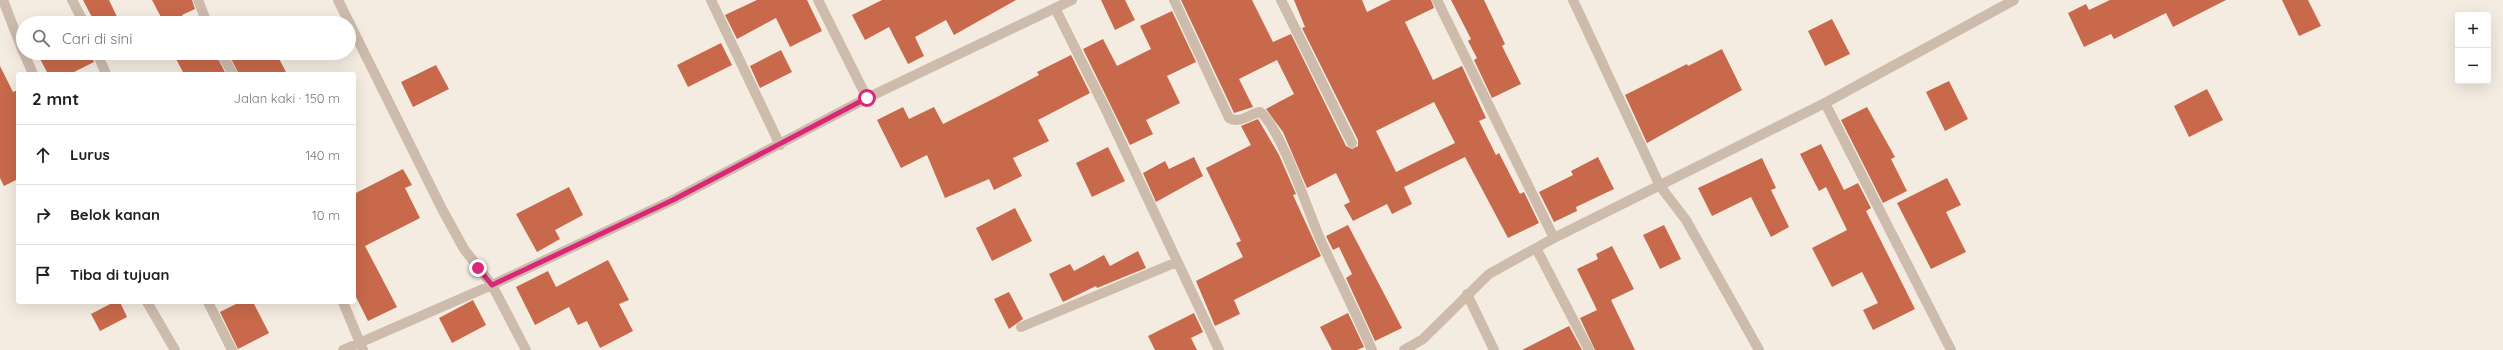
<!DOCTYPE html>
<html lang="id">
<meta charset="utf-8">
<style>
body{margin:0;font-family:Quicksand,sans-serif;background:#f6f6f6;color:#202124}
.controls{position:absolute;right:12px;top:12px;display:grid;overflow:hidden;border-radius:4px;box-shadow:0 4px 16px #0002}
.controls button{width:36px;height:36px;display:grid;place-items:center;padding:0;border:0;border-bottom:1px solid #e0e0e0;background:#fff;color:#202124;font:20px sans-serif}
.stop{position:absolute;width:12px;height:12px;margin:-9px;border:3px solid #db2777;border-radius:50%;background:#fff}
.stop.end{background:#db2777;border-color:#fff;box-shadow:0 1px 4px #0008}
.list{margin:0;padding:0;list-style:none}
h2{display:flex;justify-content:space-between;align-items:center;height:52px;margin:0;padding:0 16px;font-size:17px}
h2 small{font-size:13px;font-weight:400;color:#757577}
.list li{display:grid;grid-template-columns:26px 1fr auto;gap:12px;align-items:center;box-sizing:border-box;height:60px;padding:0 16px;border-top:1px solid #e0e0e0}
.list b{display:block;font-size:15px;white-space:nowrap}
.list em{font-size:13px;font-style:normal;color:#757577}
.icon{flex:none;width:22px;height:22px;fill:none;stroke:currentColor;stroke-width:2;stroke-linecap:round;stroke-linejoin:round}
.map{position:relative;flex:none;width:2503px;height:350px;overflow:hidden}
.search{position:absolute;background:#fff;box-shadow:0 4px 16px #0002;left:16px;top:16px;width:340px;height:44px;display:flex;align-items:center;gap:10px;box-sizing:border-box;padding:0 14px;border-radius:22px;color:#757577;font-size:15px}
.panel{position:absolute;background:#fff;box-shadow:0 4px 16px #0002;left:16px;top:72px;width:340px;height:232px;border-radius:4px}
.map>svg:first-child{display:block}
.building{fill:#c8694b;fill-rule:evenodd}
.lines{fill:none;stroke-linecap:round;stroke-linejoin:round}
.minor{stroke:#cdbbac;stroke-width:10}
.route{stroke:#db2777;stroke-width:5}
</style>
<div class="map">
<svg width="2503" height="350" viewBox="0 0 2503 350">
<rect width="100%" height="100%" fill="#f4ebe1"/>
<path class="building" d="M83,0h26l11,23h-25z
M152,0h40l3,9 -13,6 4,8h-22z
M757,0h50l15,31 -32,16 -14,-29 -39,21 -12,-24z
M882,0h134l-62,35 -8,-15 -31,17 9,19 -16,8 -19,-37 -24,13 -13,-25z
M1101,0h24l10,20 -20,10z
M1181,0h71l21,42 18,-8 55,112 6,3 6,-3v-6l-56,-112 3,-1 -11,-27h68l5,12 24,-12h40l3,8 -29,14 28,58 29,-14 24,52 -7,3 17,34 3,-2 21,41 4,-2 15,31 -31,15 -43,-81 -61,30 8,17 -20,10 -5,-10 -34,17 -9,-16 6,-3 -14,-29 -29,15 -24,-56 -17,-23 28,-15 -17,-34 -38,19 14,28 -19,6zM1434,102l21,41 -59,29 -20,-41z
M1451,0h33l21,44 -3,2 19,38 -29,14 -18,-38 3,-2 -9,-17 3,-2z
M2110,0h116l-53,27 -7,-14 -52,26 -3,-5 -27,13 -16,-34 18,-9 3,6z
M2282,0h26l13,26 -22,10z
M1172,11l24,51 -29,14 13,27 -34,17 7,14 -23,11 -47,-96 20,-10 14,27 34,-17 -11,-23z
M1832,19l18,35 -25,12 -17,-35z
M721,43l11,22 -44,22 -11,-22z
M1722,49l20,41 -95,53 -22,-48 62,-31 1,2z
M781,50l11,22 -32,16 -10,-22z
M37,53h54l3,9 -24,12h-22z
M173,53h42l11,21h-42z
M228,53h48l11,21h-48z
M1071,55l19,38 -52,27 11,21 -36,17 9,18 -28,14 -5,-11 -44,19 -18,-43 -26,13 -24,-48 26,-13 6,12 25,-12 9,17 54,-27 42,-22 -2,-3z
M436,65l13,24 -36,18 -12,-25z
M0,66l13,26 5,-2v89l-14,7 -4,-8z
M1949,81l19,38 -23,12 -19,-39z
M2207,89l16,31 -34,17 -15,-31z
M1867,107l28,50 -4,2 16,32 -24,12 -42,-83z
M1258,119l21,36 17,39 -3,1 28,61 -87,44 6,14 -25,12 -19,-45 47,-24 -7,-14 5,-2 -35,-73 45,-23 -10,-19z
M1821,144l23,46 14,-7 13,25 -5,3 49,98 -42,21 -10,-20 15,-7 -16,-31 -30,15 -20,-39 35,-18 -21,-43 -7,4 -19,-37z
M1108,147l17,34 -33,16 -16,-34z
M1194,157l9,19 -47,26 -13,-29 22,-12 4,8z
M1598,157l16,32 -38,18 1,4 -23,11 -15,-30 34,-17 -2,-4z
M1762,158l14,30 -5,2 18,37 -18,10 -20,-40 -39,19 -14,-28z
M403,169l9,16 -7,3 15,30 -55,28 32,61 -29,14 -14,-28v-99z
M1947,178l14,27 -15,7 20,40 -35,17 -34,-66z
M569,187l14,28 -28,15 5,9 -23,13 -21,-38z
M1015,208l17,33 -40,20 -16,-33z
M1348,225l54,103 -27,13 -29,-63 6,-4 -13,-27 -6,3 -7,-14z
M1664,225l17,34 -21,10 -17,-34z
M1612,246l22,43 -23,11 24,50h-40l-15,-32 17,-8 -20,-41 21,-10 -2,-5z
M1138,251l8,17 -49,20 -1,-2 -33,16 -14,-28 21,-10 4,7 30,-16 6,11z
M608,260l21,40 -10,4 14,27 -33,17 -13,-27 -9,4 -9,-18 -34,18 -19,-38 32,-16 8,16z
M1009,292l14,27 -14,10 -15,-30z
M473,300l13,25 -34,18 -13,-25z
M114,302h6l7,15 -27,14 -9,-17z
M240,302h13l16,31 -31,16 -18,-37z
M1194,313l9,19 -12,6 6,12h-42l-7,-14z
M1348,313l16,34 -7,3h-25l-12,-23z
M1569,326l13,24h-60z"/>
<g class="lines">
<path class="minor" d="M3,0l20,52
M72,0l12,23
M198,0l9,23
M338,0l104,209 22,40 28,36 34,65
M711,0l69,145
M818,0l49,98
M1174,0l55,118c11,6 20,-4 31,-6 21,16 49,102 61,129 17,37 35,72 51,109
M1281,0l71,143
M1437,0l117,238
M1573,0l87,186 26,34 73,130
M1055,8l50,100 114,242
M24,53l9,21
M97,53l9,21
M221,53l12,21
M1825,103l126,247
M1536,248l53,102
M1467,294l27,56
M147,302l28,48
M208,302l24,48
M343,302l20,48
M1021,327l156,-65
M343,350l149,-65 181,-85 194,-102 205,-98
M1404,350l19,-11 66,-65 65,-36 271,-135 189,-103"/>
</g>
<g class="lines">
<path class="route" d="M478,268l14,17 181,-85 194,-102"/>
</g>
</svg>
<div class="controls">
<button>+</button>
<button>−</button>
</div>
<div class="stop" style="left:867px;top:98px"></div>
<div class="stop end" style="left:478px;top:268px"></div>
<div class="search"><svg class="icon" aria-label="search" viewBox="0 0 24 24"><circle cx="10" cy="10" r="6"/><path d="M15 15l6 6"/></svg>Cari di sini</div>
<section class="panel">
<h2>2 mnt<small>Jalan kaki · 150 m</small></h2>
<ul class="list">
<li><svg class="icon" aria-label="ahead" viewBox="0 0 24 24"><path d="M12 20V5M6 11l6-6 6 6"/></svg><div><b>Lurus</b></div><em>140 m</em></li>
<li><svg class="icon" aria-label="right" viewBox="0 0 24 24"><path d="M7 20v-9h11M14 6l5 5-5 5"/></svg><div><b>Belok kanan</b></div><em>10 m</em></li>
<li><svg class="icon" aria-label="arrive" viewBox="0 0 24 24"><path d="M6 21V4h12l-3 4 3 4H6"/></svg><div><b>Tiba di tujuan</b></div></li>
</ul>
</section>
</div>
